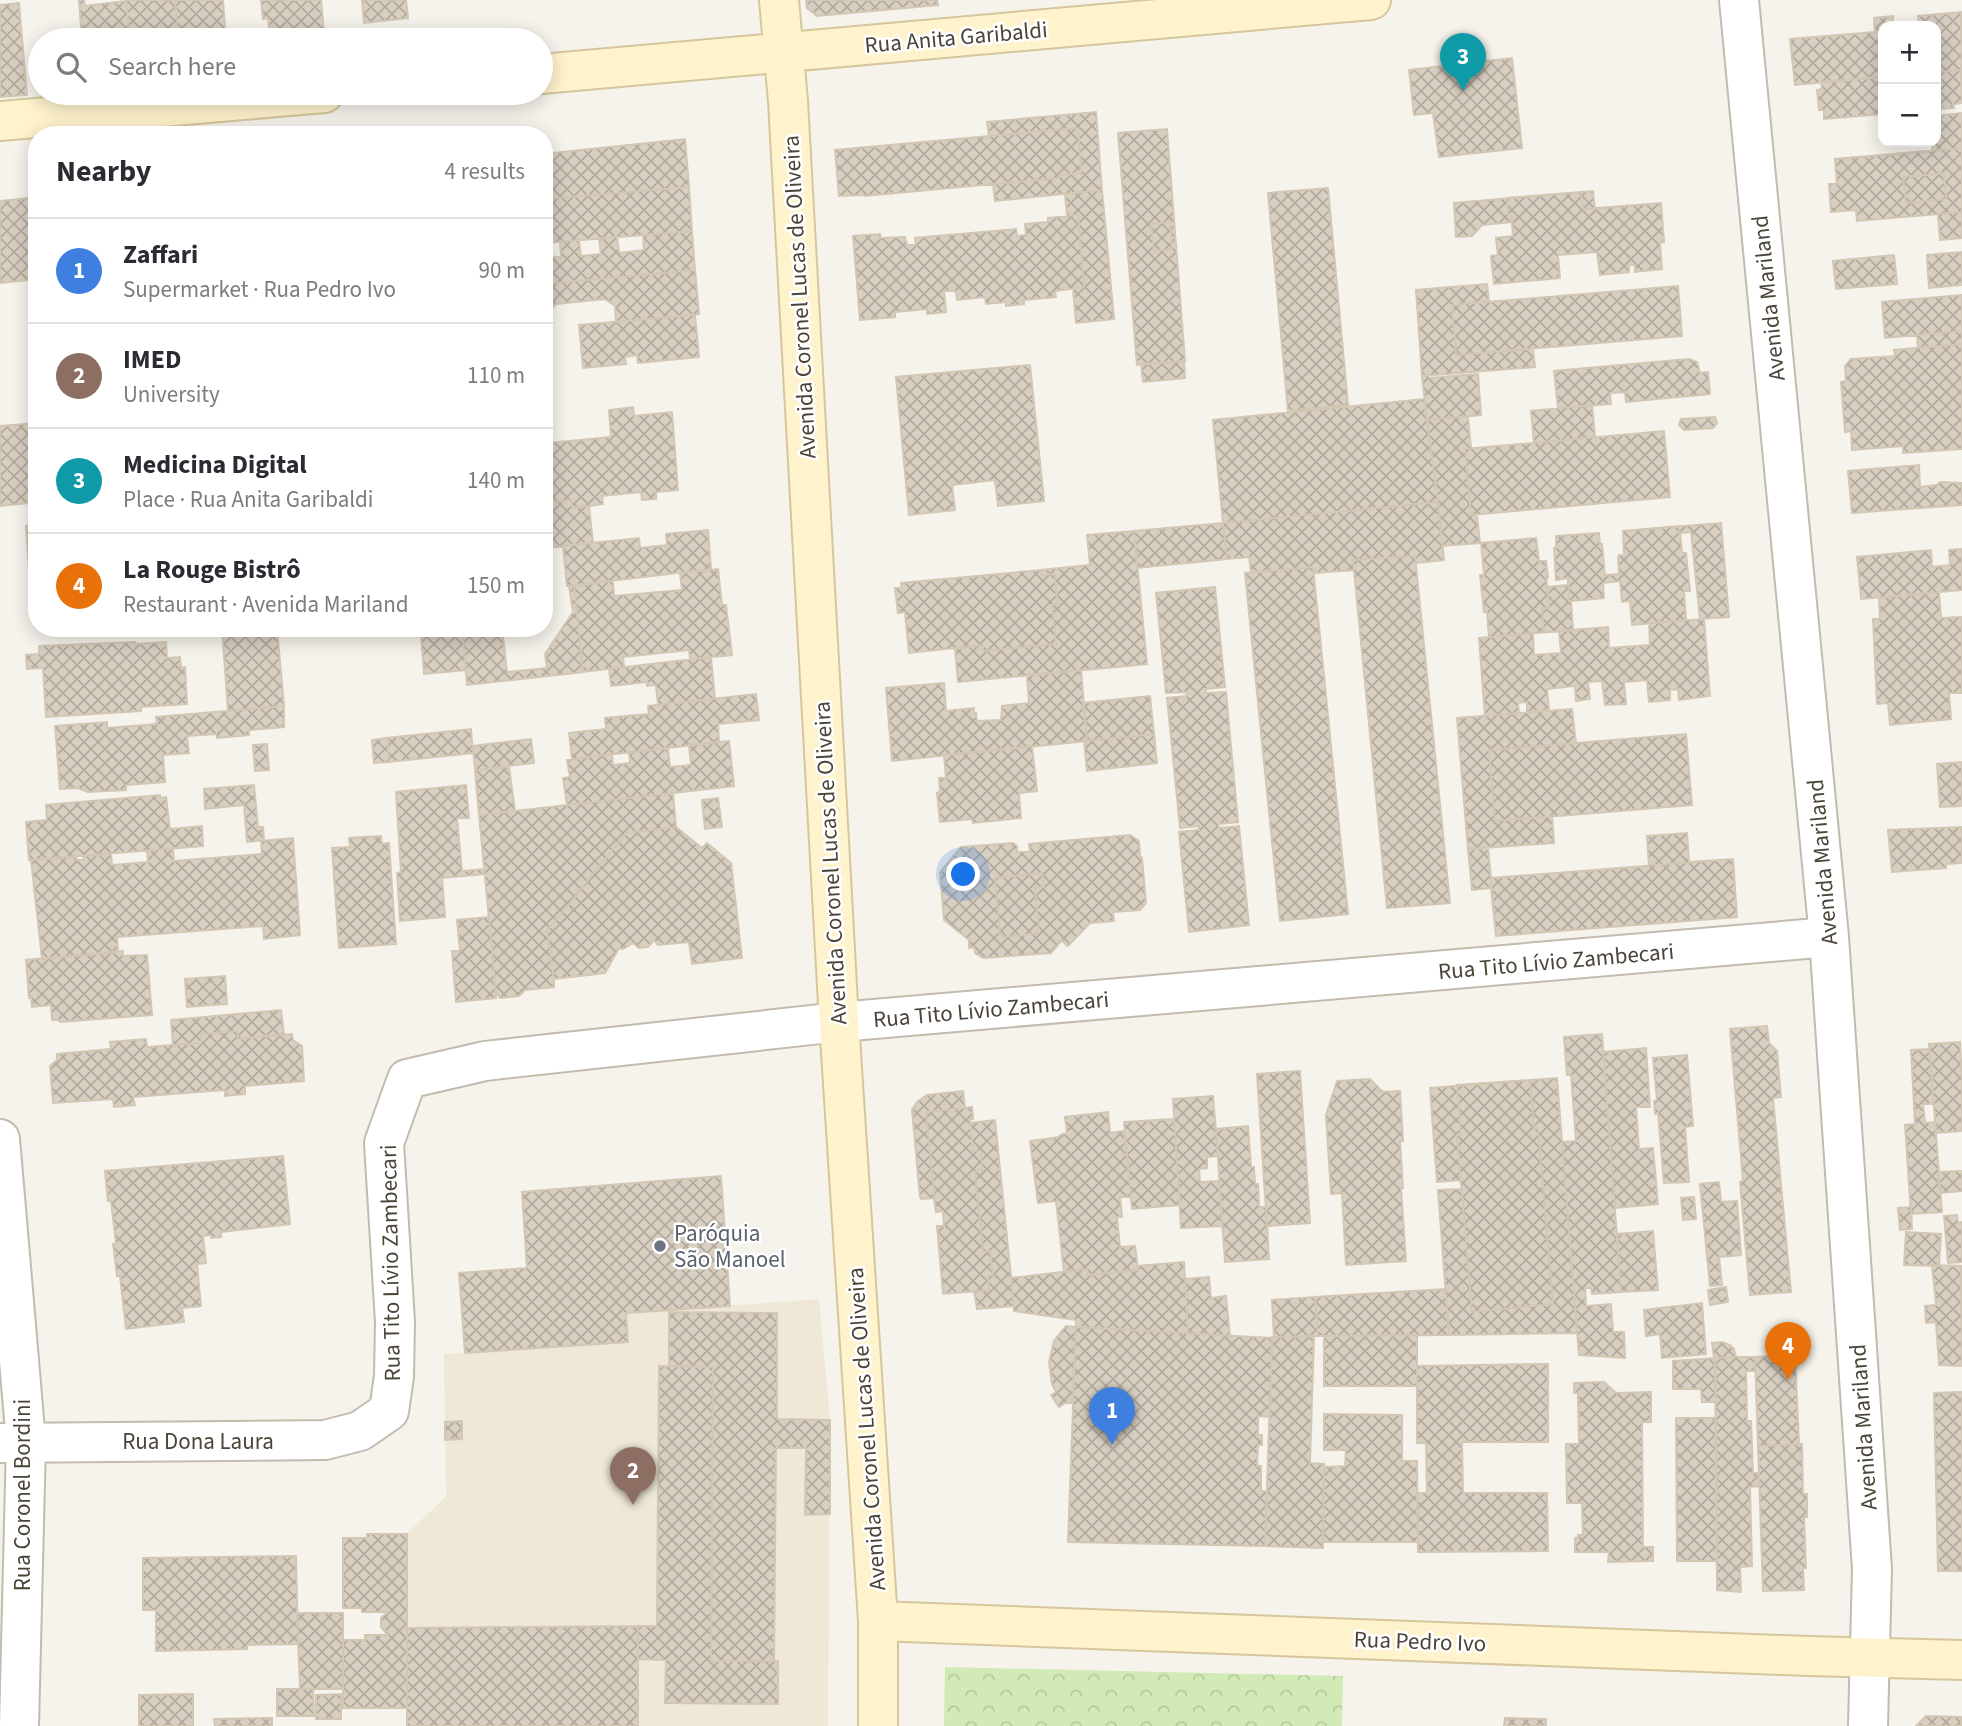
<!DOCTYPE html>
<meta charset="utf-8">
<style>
body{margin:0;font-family:"Source Sans 3",sans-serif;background:#f2f2f3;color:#2b2b33}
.controls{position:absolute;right:21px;top:21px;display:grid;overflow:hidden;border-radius:14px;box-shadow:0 4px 18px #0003}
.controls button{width:63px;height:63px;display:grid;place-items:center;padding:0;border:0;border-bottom:2px solid #e1e1e2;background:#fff;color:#2b2b33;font:35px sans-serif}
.you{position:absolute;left:964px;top:875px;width:24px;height:24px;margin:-18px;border:5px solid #fff;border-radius:50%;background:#1a73e8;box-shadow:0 0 0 10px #1a73e833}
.badge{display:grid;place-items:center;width:46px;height:46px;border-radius:50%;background:#fc3f1d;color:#fff;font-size:23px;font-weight:700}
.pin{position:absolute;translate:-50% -58px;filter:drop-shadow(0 2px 4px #0008)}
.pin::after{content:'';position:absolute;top:37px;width:24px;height:21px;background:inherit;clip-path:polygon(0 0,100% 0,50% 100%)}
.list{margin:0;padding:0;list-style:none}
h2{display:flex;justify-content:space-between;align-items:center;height:91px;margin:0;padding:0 28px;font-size:30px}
h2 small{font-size:23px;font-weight:400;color:#7c7c81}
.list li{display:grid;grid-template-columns:46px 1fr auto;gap:21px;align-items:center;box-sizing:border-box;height:105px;padding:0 28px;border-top:2px solid #e1e1e2}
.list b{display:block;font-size:26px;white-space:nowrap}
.list p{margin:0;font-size:23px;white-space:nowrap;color:#7c7c81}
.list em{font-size:23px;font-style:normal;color:#7c7c81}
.icon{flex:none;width:38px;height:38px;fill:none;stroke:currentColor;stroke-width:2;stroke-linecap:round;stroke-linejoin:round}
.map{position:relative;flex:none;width:1962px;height:1726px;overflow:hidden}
.search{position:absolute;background:#fff;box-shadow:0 4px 18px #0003;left:28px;top:28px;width:525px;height:77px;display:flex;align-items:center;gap:18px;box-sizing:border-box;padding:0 24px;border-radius:38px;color:#7c7c81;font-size:26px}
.panel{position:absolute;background:#fff;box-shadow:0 4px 18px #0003;left:28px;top:126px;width:525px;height:511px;border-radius:28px}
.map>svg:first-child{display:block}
.education{fill:#efe8d6}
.park{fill:url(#park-crowns)}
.building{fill:url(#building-cross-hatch);stroke:#d3c7b4;stroke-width:2}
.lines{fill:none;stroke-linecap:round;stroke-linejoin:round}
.street-casing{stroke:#c2bbae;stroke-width:42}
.secondary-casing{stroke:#d6c79b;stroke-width:42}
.street{stroke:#fff;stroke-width:38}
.secondary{stroke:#fff3cd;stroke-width:38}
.worship-dot{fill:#6b7280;stroke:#fff;stroke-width:2.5}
.labels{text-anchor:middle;stroke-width:5;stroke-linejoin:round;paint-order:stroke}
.street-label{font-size:23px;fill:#4b4439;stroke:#fff}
.worship-label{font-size:23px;fill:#5b616d;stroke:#fff;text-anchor:start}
</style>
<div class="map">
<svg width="1962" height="1726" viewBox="0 0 1962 1726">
<defs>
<pattern id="park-crowns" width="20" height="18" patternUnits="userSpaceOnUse" patternTransform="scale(1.75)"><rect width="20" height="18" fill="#d2eab5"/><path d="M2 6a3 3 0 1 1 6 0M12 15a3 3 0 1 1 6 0" fill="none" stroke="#b6ca9c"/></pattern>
<pattern id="building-cross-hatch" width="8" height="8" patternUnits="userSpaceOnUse" patternTransform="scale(1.75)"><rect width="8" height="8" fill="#d8cfc1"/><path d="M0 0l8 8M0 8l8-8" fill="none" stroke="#b1aa9e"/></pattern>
</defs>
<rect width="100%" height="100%" fill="#f6f3ec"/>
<path class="education" d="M819,1299l11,121 -2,306h-421v-192l39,-38 -2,-142 184,-12 -2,-29z"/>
<path class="park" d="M945,1667l398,9 -1,50h-398z"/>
<path class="building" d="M79,0h5l1,6 41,-5 4,39h-48z
M126,0h49l4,40h-49z
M175,0h48l3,40h-47z
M261,0h60l3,31 -54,5 -2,-18 -5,1z
M261,0h60l3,31 -54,5 -2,-18 -5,1z
M362,0h44l2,18 -44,5z
M806,0h131l1,5 -121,11 -10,-8z
M19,3l8,92 -27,2v-92z
M1961,12l1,58 -26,2v-46h-17l-1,-10z
M1893,16v10h-10v51l-88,8 -5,-46 85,-7 -1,-14z
M1512,58l10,90 -83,9 -6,-44 -19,2 -5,-45z
M1961,70l1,33 -9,1 1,4 -18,1v-37z
M1883,77v37l-59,5v-9h-5l-2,-20 5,-1 -1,-7z
M1096,112l6,78 -107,11 -2,-17 66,-6v-3l22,-2 -3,-45 -89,8 -2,-14z
M1962,113v125l-22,2 -2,-26 -81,7 -1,-11 -25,2 -2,-28h8l-2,-25 97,-8v-9h4v-26z
M1078,128l3,45 -22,2v3l-194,18v-1l-26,1 -4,-46z
M1167,129l18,232 -48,4 -19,-232z
M685,139l4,48 -145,12v-45z
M1962,148v64l-105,9 -1,-11 -25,2 -2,-28h8l-2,-25z
M1944,173l2,26 -40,4 -3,-26z
M689,187l3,44 -147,12 -1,-44z
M1328,188l20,217 -60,6 -20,-218z
M1102,190l12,129 -38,4 -3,-34 11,-2 -6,-72 -11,1 -2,-22z
M1593,191l2,18 66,-6 3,39 -4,1 2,26 -27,3v-7h-6v7l-29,3 -3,-23 -39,3 2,23 -66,6 -3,-28 7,-1 -2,-17 17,-2 -1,-14 -30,3 -10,11 -16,1 -2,-34z
M1581,192l2,17 78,-6 3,39 -4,1 2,26 -27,3v-7h-6v7l-29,3 -3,-23 -39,3 2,23 -66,6 -3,-28 7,-1 -2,-17 17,-2 -1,-20h-4l-1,-18z
M37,197v82l-37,4v-82z
M1078,215l6,72 -29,4 1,6 -32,3v4l-18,2v-4l-20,2 -1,-7 -28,3 -1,-9h-12l2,21 -19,2v-5l-32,3v5l-35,3 -7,-84 27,-2 1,4 24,-1 2,8h9l-1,-7 101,-9 1,7 9,-1 -1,-11 23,-2v-4z
M1170,222l2,27 -18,2 -3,-27z
M692,231l3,39 -151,14v-26l17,-1 -1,-15 19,-2 2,16 20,-2 -2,-15 18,-2 2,16 25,-3 -1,-15z
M1962,252v33l-33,3 -2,-33z
M1894,255l3,29 -61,5 -3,-28z
M695,270l4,44 -83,8 -1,-16 -10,-7 -49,5 -6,6 2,17 -8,1v-44z
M1487,284l2,17 -37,4 4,50 77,-6 2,18 -113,9 -6,-86z
M1678,286l4,50 -226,19 -4,-50z
M1962,295v36l-77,7 -3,-36z
M695,315l4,42 -61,6 -1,-8 -12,2 1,7 -43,4 -4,-43z
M1962,331v118l-59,4v-7l-51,4 -1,-19 -6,1 -4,-50 5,-1 -1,-15 6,-7 44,-3 -1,-6 24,-2 -1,-13z
M1962,344v105l-59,4v-7l-51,4 -1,-19 -6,1 -4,-50 5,-1 -1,-15 6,-7 44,-3 -1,-6z
M1689,359l8,3 3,11 8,-1 2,22 -84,8 -1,-10 -15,1 1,11 -53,4 -4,-37z
M1184,361l1,17 -42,4 -2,-18z
M1030,365l14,136 -46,5 -3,-26 -43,5 3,25 -46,5 -13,-138z
M1478,374l3,41 -54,5 -5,-44h7v2z
M1424,399l14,103 -215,21 -10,-103z
M1592,405l3,32 -61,6 -3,-32z
M633,407l1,9 38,-4 6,78 -22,2v7l-14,1 -1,-8 -39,4 1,8 -14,2 4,37 -49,5v-132l4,27 63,-6 -2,-27z
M633,407l1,9 38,-4 6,78 -22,2v7l-14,1 -1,-8 -39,4 1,8 -31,4v-8l-28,3v-87l4,27 63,-6 -2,-27z
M1468,416l3,32 -6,1 6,66h6l3,28 -38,3 -4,-44 -11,-82z
M1715,417l2,6 -4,5 -29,2 -5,-5 2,-6z
M37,423v79l-37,4v-80z
M1664,431l6,66 -199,18 -6,-66z
M1919,465l1,22 17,-2 3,-3 22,1v22l-110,8 -4,-42z
M1919,465l1,22 17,-2 3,-3 22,1v22l-110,8 -4,-42z
M1438,502l6,58 -28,3 -1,-7 -62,4 1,10 -39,3 -2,-6 -62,6 -2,-16 -22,2 -4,-36z
M1223,523l4,36 -90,9 -3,-37z
M1721,523l8,94 -29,2 -9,-87 -11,1 2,20h4l4,38h-6l2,29 -54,5 -2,-24 -8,1 -2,-21 -17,2 1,15 -33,3 2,29 -84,7 -2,-25h-3l-4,-37h4l-3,-32 55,-5 3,23h7l1,26 21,-2v-7l-12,2 -2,-32h2v-12l43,-3 1,11h2l3,31 14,-1 -1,-16 1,-3 5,1 -1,-25z
M37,525v88h-5l-6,-87z
M1679,526l3,27h4l4,38h-6l2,29 -54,5 -2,-24 -8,1 -2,-21 -17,2 1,15 -35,3 -1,-23 -12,2 -2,-32h2v-12l43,-3 1,11h2l3,31 14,-1 -1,-16 1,-3 5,1 -1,-25z
M708,530l3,39 -144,17 -4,-40 76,-8 1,10 27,-3 -1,-11z
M1134,531l13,133 -189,18 -3,-33 28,-4v6l73,-7 -4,-39 5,-1 -2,-30 -13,1 -1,-5 49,-5 -3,-30z
M1536,538l3,23h7l2,16h-2l3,31h-7l2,24 -55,5 -2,-25h-3l-4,-37h4l-3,-32z
M1962,549v41l-101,9 -4,-42 74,-7 1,17 18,-2 -1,-15z
M1415,556l35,347 -63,5 -34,-348z
M1313,567l35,347 -68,7 -35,-348z
M718,569l4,36h4l6,50 -42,4 -1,-9 -66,7 1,10 -41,5 -9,-86 39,-5 1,15 68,-6 -2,-17z
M1041,570l1,5 13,-1 2,30 -5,1 4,39 -73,7v-6l-74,8 -4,-41 -7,1 -3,-25h7l-1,-5z
M569,586h5l9,86 -116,13 -5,-57h40l5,44 40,-4 -2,-14 28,-42z
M1215,587l10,100 -19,2v4l20,-1 12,130 -20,2 1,4 20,-2 10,99 -60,7 -10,-100 20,-2v-4l-19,2 -13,-130 20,-2 -1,-4 -20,1 -10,-100z
M1939,592l2,26 21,-1v76h-13l2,26 -61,6 -2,-22 -11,1 -4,-85h7l-1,-21z
M1704,619l6,77 -31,4 -1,-11 -8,1v10l-21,2 -2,-22 -23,2 2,22 -21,1 -3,-24 -14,1 2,17 -14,2 -1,-15 -28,3 2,21 -22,2v-10l-9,1 1,10 -34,3 -6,-78 54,-5 1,22 27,-2 -2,-22 49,-4 1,21 41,-3 -1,-22z
M222,628h55l7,78 -56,5z
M462,630l4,40 -42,4 -3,-40z
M135,642v2l31,-2 1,16 13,-1 1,11 4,-1 2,37 -46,3v4l-95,6 -3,-49 -16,1 -1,-14 13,-1v-8z
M711,657l4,42 -57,6 -2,-20 -9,1v-4l-36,4 -2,-17z
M1081,670l6,71 -195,20 -6,-73 58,-5 2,28 28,-3v5h2l1,8 24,-1 1,-14 27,-3 -2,-28z
M756,694l3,26 -41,4 1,18 -147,17 -3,-26 37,-4 -1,-11 44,-4 -1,-8z
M1150,696l4,38 -67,7 -4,-38z
M284,706v21l-35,3v5l-32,3 -1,-4 -29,2 2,17 -26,2 2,27 -39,3v5l-38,2 -10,-4 -18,1 -5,-63 52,-4v6l50,-4 -1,-7z
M1572,709l4,34 -87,7 6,71 57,-5 2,27 -86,6 -11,-131z
M471,729l2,24 -84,9 -2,-24z
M1154,734l3,29 -70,8 -3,-30z
M1686,734l6,71 -197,16 -6,-71z
M387,738l2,24 -15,1 -2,-23z
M531,739l3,24 -59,7 -2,-24z
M729,741l5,45 -167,19 -4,-27 7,-1 -3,-17 45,-6 1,11 17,-2 -1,-10 39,-5 2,19 21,-2 -2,-20z
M267,744l2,26 -14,1 -2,-26z
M1032,746l5,45 -18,2 2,25 -48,5 -1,-4 -32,3 -3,-29 3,-1 -1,-14h7l-2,-23z
M1962,762v44l-22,1 -3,-43z
M509,767l6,44 -36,4 -4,-45z
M254,785l4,42h5l1,13 -17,2 -3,-37 -39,4 -1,-20z
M466,785l3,33h-12l5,53 22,-2v5l-42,4 3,39 -45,4 -3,-48 4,-1 -5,-80z
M673,793l3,34 26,21 5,-5 24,20 11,95 -50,6 -3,-22 -31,3 -4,-5 -6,7 -9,1 -6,-5 -10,6 -4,-1 -14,25 -51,6v8l-29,3 -6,6 -19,2 -4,-6 -17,-177z
M160,795v3l6,-1 4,32 32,-3 1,20 -174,14 -3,-38 21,-2 -1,-15z
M718,798l4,29 -17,2 -3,-29z
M676,827l26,21 5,-5 24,20 11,95 -50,6 -3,-22 -31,3 -4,-5 -6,7 -9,1 -6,-5 -10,6 -4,-1 -14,25 -51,6 -7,-48 79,-98z
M1962,827v36l-16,1v4l-54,4 -4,-42z
M1687,833l2,29 44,-3 4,58 -241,19 -5,-48 -19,2 -4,-41 20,-1 3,30 158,-12 -2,-30z
M1130,835l9,6 1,15 2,2 4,45 -6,7 -27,2 1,9 -24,2 -21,22 -2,1 -5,-6 -11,13 -68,5 -8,-5 -1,-6 -5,1v-8l-25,-20 -4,-48 21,-25 52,-4 4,3v6h13l-1,-8z
M381,836l1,8 7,-1 7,101 -57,4 -7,-100 18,-1 -1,-9z
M293,838l7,97 -36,4 -1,-13 -146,11 1,15 -76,7 -11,-99 45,-3 1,3h6l1,-4 27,-2 1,11 36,-3 -1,-11 26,-3 1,13 88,-7 -1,-13z
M1733,859l4,58 -241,19 -5,-58z
M1042,873l2,14 -9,1 4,42 -4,4 -32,3 -3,-4 -5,-55z
M489,917l7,81 -40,4 -4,-51h8l-3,-31z
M123,951v5l24,-1 5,60 -92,7 -1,-2h-7l-1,-15 -19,2 -1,-10 -2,1 -3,-38z
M225,976l2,28 -40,3 -2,-28z
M281,1010l3,24 -46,5 -1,-8 -36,3v9l-28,2 -2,-25z
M1767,1026l2,17 8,8 4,46 -8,1 18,194 -41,3 -10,-113 3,-1 -13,-152z
M237,1031l1,8 54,-5 1,6 9,6 2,35 -59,5v8l-20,2v-6l-92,7 2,8 -21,2 -1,-8 -60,4 -3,-37 7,-6v-6l54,-5 -1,-7 36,-3 1,8 54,-4v-9z
M1602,1034l19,258 -29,2 -1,-6h-6l1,18 25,-2 2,28h11l1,26 -46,-3 -17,-213 14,-1 -5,-66h-4l-3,-38z
M1960,1042l2,36v53l-26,2 -7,-89z
M1646,1048l4,59h-14l3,42 14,-1 5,56 -43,4 -12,-156z
M1930,1049l4,55h-11l2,19 10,-1 7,90 -31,2 -6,-89 10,-1 -4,-74z
M1687,1055l6,71 -8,1 4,55 -25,1 -6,-70 -3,1 -1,-13 3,-1 -4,-42z
M1300,1071l10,152 -43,3 -10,-152z
M1557,1078l20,255 -128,2 -11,-145 24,-1 -2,-9 -23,2 -7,-94z
M1370,1079l11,11h-4l1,2 22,-1 3,50h-3l3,47h-2l5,73 -60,4 -4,-72 -11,1 -5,-79 11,-34z
M1530,1080l4,49 4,-1 15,176 -81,8 -15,-177h4l-4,-50z
M963,1091l2,17 7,-1 1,12h-3v4l25,-3 19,186 -37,3 -3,-18 -31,3 -6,-68h7l-1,-15 -7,1 -2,-14 -13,1 -1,-2 -8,-87 5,-8 10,-7z
M1213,1096l5,60 -11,1v11l-8,1 1,13 19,-1 3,45 -41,2 -8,-129z
M972,1107l1,12h-3l3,32h8l1,20 -7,1 8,80 7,-1 3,24 -5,1 1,14 -46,4 -6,-68h7l-1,-15 -7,1 -10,-100z
M1108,1112l2,21 14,-2 7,66h-11l2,20h-5l3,30 15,-1 3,24 -50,5 -1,-6 -23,3 -8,-71 -18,2 -8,-62 29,-4 1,-2 7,-2 -2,-16z
M1174,1119l6,86 -48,4 -8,-87z
M1248,1126l3,41h3l1,17h3l1,23h7l3,52 -44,3 -9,-133z
M283,1156l7,68 -69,8v5l-10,1v-3l-8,1 3,27 -9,1 4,42 -19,2 2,14 -58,7 -6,-53h-3l-4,-32h3l-5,-43h-3l-3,-30z
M1962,1171v20l-22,2 -2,-21z
M721,1176l9,130 -104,7 2,29 -163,11 -6,-80 68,-5 -5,-76z
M1719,1182l2,20 16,-1 4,54 -22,2 3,28 -12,1 -10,-102z
M1694,1197l2,22 -13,1 -2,-22z
M1911,1207l1,22 -12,1 -2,-22z
M1957,1215l1,8 4,-1v40l-14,1 -4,-47z
M1653,1231l5,59 -37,2 -4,-58z
M1906,1232l35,2 -2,32 -35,-1z
M1184,1262l4,71 -112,-6v-7l-62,-9 -3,-33 76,-9 1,6 50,-5v-4z
M1932,1265l29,1 1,100 -23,-1 -3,-43 -10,1 -1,-17 11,-1z
M1209,1277l2,21 15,-2 4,40 -42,-3 -3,-54z
M1726,1287l2,15 -18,3 -2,-15z
M1445,1289l4,46 -131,1 -3,-39z
M1315,1297l3,39 -44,1 -2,-37z
M1702,1303l4,51 -44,4 -2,-24 -14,2 -2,-26z
M669,1312l108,1v106l53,1v94l-25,1 1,-67h-30l-2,213h-63l2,-294 -44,-1z
M1066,1326l10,1 -4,76h-7l-6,4 -8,-12 5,-3 -4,-8 -3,-22 5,-21z
M1076,1327l196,11 -2,79 -12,-1v19h4v10h-4l-1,21h4v25h6l-2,55 -197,-4z
M1417,1335v51h-93v-50z
M1314,1336l-4,127 14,1 -1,84 -58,-2 7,-209z
M1722,1342l8,3 4,4 2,8 -22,1 -2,-15z
M1795,1355l4,89 -41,2 -3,-89z
M1736,1357h19v14h-9l1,50h4l2,52h5l1,13 -9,1 2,79 -12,1 1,25 -24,-2 -2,-232z
M1715,1358l1,44h-14l-1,-13h-28v-28z
M1548,1364v78h-86l1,51h84l1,58 -130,1 -1,-59h10l-1,-50h-9v-77z
M659,1366l54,1 -2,294h67v43l-113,-1 1,-43 -28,-1v-33h19z
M1604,1382l12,11 35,-1v30h-9l1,125h10v14l-45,1 1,-10h-34v-14l3,-1v-2h5l-1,-32h-15l-1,-59h13l-1,-51h-4v-10z
M1962,1392v179h-24l-4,-178z
M1324,1414l78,1v46h15l1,81h-95l1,-75 21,-1 1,-16h-22z
M1676,1418h40l1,143h-40z
M462,1421v18l-17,1v-18z
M1802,1444l1,50h4v23h-3l2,51h-3l1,22 -41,1 -5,-145z
M367,1534h40v174h-64v-68h22v-5h23l-7,-8v-9l7,-6h-26v-4h-19v-70h24z
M296,1556l2,88 -51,1v4l-91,2v-41h-13v-52z
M297,1613h46v76h-43z
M638,1626v100h-231v-98z
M277,1689h36l1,27h-37z
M193,1694v32h-54v-31z
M341,1694v25h-25v-24z
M1926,1716l35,1v9h-45z
M272,1718v8h-57l-1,-7z
M1505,1718l41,1v7h-42z"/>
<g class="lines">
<g class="street-casing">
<path id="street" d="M1739,0l90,937 43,632 -4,157
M0,1139l26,303 -7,284
M0,1443l325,-3 35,-9 29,-20 5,-35 1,-54 -11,-179 23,-64 78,-18 354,-39 990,-85"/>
</g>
<g class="secondary-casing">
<path id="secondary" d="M779,0l9,101 51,921 39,599v105
M541,74l830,-74
M0,121l324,-28
M878,1621l931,35 153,4"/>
</g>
<use href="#street" class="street"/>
<use href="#secondary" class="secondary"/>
</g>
<circle class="worship-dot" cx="660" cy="1246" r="7"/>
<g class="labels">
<g class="street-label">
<text transform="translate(956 37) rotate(-5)" y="8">Rua Anita Garibaldi</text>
<text transform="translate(799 297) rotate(-93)" y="8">Avenida Coronel Lucas de Oliveira</text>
<text transform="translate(1768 298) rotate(-96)" y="8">Avenida Mariland</text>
<text transform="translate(1822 862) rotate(-95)" y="8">Avenida Mariland</text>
<text transform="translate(830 863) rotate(-93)" y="8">Avenida Coronel Lucas de Oliveira</text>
<text transform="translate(1556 961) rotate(-5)" y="8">Rua Tito Lívio Zambecari</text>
<text transform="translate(991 1009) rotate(-5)" y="8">Rua Tito Lívio Zambecari</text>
<text transform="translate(390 1263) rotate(-91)" y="8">Rua Tito Lívio Zambecari</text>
<text transform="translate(1863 1427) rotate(-94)" y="8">Avenida Mariland</text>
<text transform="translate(866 1429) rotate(-94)" y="8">Avenida Coronel Lucas de Oliveira</text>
<text x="198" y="1449">Rua Dona Laura</text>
<text transform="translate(22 1495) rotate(-90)" y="8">Rua Coronel Bordini</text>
<text transform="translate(1420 1641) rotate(2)" y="8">Rua Pedro Ivo</text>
</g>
<g class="worship-label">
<text x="674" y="1241">Paróquia<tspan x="674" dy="26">São Manoel</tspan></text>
</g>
</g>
</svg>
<div class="controls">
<button>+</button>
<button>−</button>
</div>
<div class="you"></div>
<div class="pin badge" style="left:1112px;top:1445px;background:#3f7fe0">1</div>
<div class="pin badge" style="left:633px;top:1505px;background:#8d6e63">2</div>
<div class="pin badge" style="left:1463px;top:91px;background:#0f9aa8">3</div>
<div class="pin badge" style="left:1788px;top:1380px;background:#e8710a">4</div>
<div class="search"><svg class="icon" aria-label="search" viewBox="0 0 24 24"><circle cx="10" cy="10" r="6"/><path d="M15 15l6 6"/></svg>Search here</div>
<section class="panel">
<h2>Nearby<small>4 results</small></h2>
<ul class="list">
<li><span class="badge" style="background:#3f7fe0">1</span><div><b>Zaffari</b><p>Supermarket · Rua Pedro Ivo</p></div><em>90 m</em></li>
<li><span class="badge" style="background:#8d6e63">2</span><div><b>IMED</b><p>University</p></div><em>110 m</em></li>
<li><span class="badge" style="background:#0f9aa8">3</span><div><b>Medicina Digital</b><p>Place · Rua Anita Garibaldi</p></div><em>140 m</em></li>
<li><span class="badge" style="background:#e8710a">4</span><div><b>La Rouge Bistrô</b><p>Restaurant · Avenida Mariland</p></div><em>150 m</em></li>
</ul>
</section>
</div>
